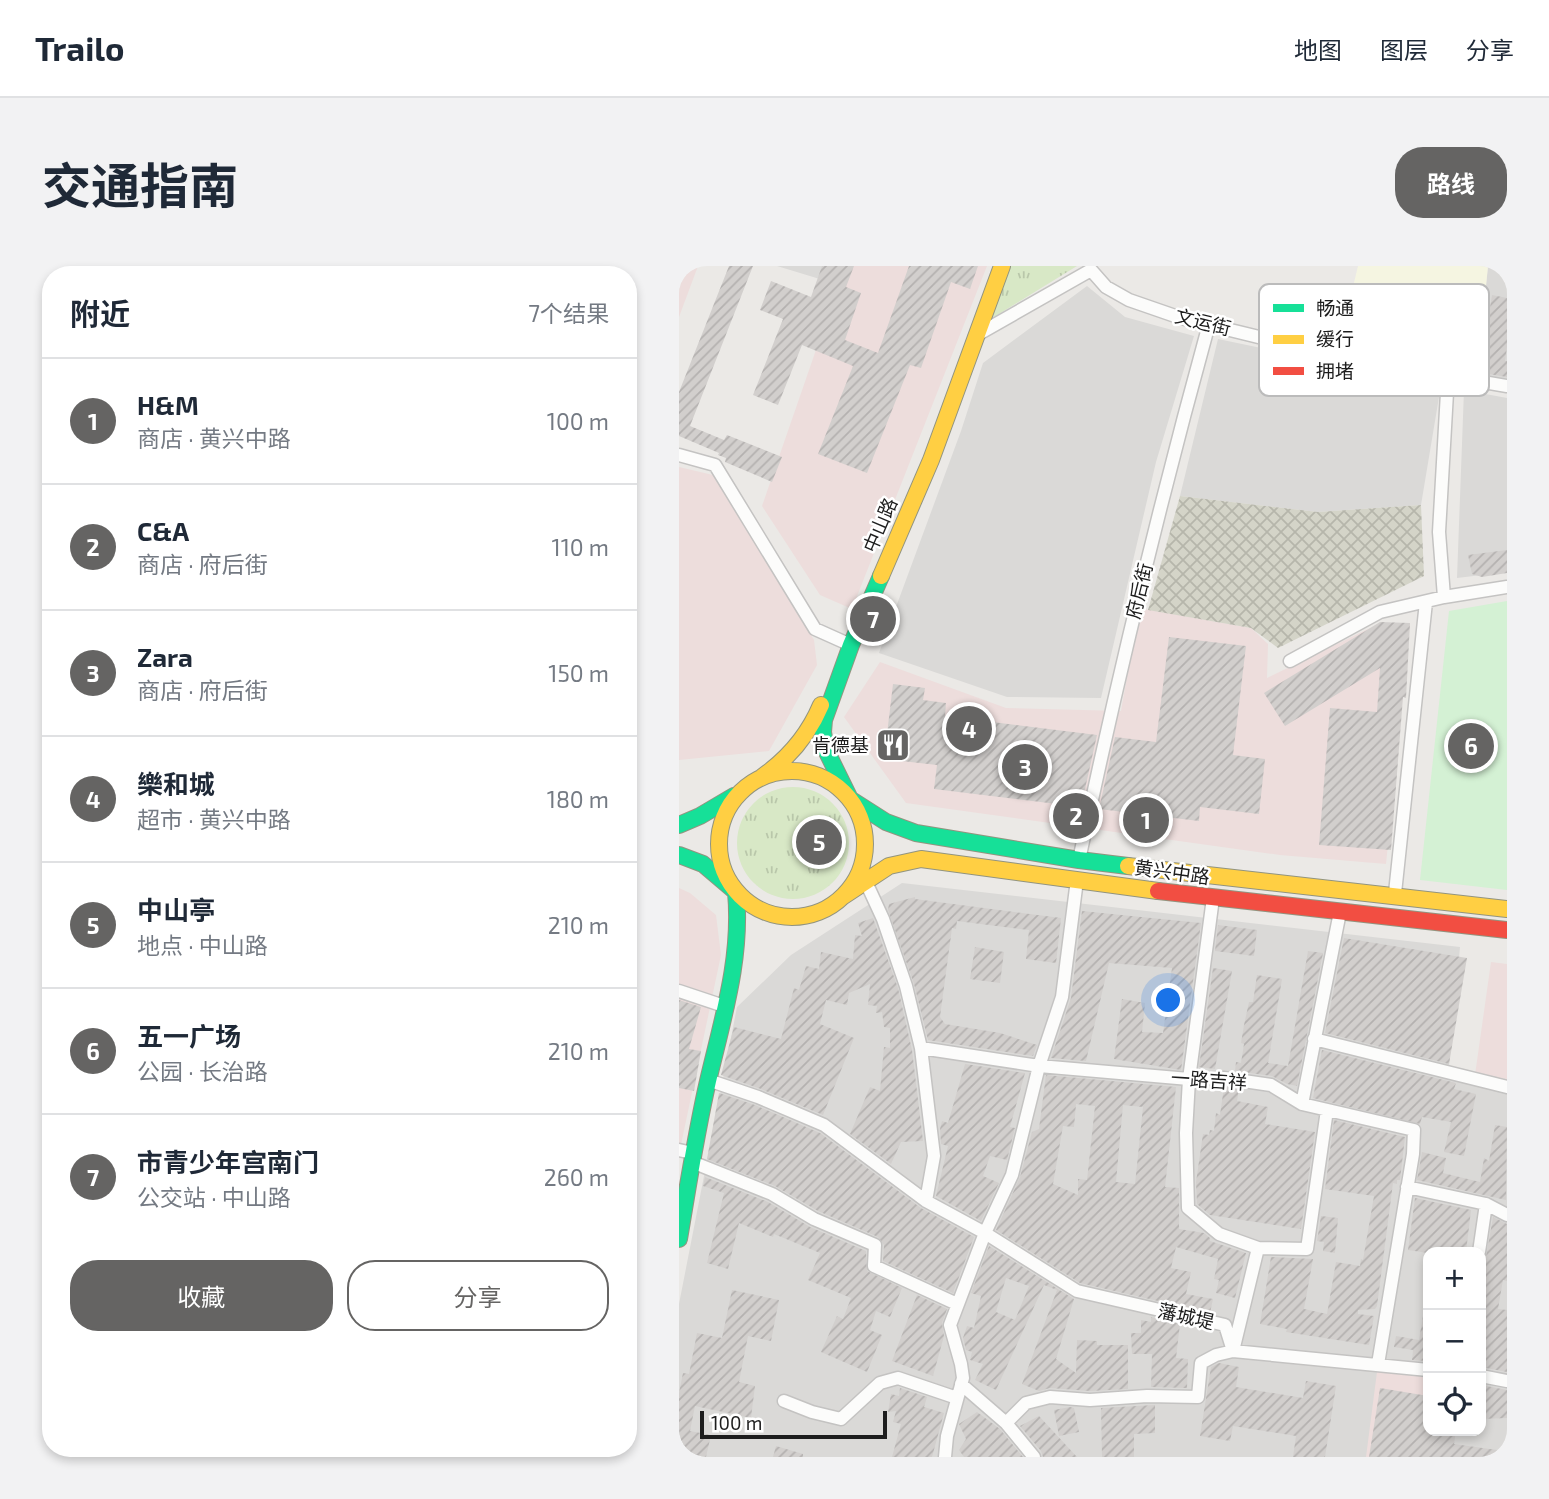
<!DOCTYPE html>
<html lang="zh">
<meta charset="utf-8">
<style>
body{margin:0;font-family:"Exo 2","Noto Sans SC",sans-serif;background:#f2f2f3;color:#1f2937}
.controls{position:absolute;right:21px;bottom:21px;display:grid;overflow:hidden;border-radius:14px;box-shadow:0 4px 10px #0003}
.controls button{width:63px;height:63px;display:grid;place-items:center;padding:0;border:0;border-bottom:2px solid #e0e1e3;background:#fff;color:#1f2937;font:35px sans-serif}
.scale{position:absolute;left:21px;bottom:18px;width:187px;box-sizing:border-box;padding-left:7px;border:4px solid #1d1d1d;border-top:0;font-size:19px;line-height:24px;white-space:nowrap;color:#1d1d1d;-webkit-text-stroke:5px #fff;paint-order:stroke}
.you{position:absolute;left:490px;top:735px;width:24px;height:24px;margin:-18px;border:5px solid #fff;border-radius:50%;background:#1a73e8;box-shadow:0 0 0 10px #1a73e833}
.badge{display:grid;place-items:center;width:46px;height:46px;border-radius:50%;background:#656463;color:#fff;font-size:23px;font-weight:700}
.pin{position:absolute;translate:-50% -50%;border:4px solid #fff;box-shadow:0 2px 7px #0006}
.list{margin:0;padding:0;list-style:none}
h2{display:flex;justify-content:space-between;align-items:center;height:91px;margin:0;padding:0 28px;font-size:30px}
h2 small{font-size:23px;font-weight:400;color:#747a83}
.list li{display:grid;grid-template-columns:46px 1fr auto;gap:21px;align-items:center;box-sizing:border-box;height:126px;padding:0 28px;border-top:2px solid #e0e1e3}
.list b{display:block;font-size:26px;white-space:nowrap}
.list p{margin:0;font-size:23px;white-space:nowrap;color:#747a83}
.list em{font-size:23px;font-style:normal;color:#747a83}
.actions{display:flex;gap:14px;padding:21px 28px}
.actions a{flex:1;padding:16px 0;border:2px solid #656463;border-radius:28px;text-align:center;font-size:24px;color:#656463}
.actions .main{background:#656463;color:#fff}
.icon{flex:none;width:38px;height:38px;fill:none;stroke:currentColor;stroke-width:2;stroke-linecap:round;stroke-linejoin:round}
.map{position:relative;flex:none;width:828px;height:1191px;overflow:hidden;border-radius:28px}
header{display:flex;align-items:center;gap:42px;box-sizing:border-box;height:98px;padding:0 35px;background:#fff;border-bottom:2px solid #e0e1e3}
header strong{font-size:33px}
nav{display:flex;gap:38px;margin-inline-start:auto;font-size:24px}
.intro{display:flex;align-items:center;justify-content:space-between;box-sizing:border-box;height:168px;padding:0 42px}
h1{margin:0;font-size:49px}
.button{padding:18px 32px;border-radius:28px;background:#656463;color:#fff;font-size:24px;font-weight:700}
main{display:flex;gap:42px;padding:0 42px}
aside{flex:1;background:#fff;border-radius:28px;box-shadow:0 4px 10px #0003}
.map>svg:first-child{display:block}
.residential{fill:#dad9d7;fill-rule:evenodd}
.commercial{fill:#eddddc}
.education{fill:#f5f5e1}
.construction{fill:url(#construction-cross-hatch)}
.grass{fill:url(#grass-tufts)}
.park{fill:#d4f1d4}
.building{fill:url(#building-hatch);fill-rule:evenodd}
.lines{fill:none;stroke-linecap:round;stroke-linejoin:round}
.street-casing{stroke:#c4c3c2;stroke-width:15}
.fast-casing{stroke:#92947f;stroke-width:18}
.slow-casing{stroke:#92947f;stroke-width:18}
.jam-casing{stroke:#92947f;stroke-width:18}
.street{stroke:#fcfcfb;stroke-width:12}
.fast{stroke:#16e098;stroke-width:16}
.slow{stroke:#ffcf43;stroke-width:16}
.jam{stroke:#f24e42;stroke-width:16}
.labels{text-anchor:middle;stroke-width:5;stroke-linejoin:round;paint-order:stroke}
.street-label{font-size:19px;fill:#1d1d1d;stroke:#fff}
.poi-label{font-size:19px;fill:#1d1d1d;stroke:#fff;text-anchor:end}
.key{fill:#fff;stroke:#bbb;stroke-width:2}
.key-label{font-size:19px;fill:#1d1d1d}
</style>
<header>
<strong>Trailo</strong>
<nav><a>地图</a><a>图层</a><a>分享</a></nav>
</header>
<div class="intro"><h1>交通指南</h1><a class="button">路线</a></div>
<main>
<aside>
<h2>附近<small>7个结果</small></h2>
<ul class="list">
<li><span class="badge">1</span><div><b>H&amp;M</b><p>商店 · 黄兴中路</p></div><em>100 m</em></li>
<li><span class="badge">2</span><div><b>C&amp;A</b><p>商店 · 府后街</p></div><em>110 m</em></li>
<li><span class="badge">3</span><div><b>Zara</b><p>商店 · 府后街</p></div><em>150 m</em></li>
<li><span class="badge">4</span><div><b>樂和城</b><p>超市 · 黄兴中路</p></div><em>180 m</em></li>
<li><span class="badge">5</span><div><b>中山亭</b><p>地点 · 中山路</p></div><em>210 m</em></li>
<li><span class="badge">6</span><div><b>五一广场</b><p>公园 · 长治路</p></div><em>210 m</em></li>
<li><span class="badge">7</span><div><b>市青少年宫南门</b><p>公交站 · 中山路</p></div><em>260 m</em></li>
</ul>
<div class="actions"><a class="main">收藏</a><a>分享</a></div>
</aside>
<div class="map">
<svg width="828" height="1191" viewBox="0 0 828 1191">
<defs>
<pattern id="construction-cross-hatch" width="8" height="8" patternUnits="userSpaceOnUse" patternTransform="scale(1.75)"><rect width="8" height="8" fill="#d4d4c8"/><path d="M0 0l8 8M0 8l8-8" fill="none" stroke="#b6b6ab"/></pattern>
<pattern id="grass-tufts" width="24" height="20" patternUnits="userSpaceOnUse" patternTransform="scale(1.75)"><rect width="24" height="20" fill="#d8e8c6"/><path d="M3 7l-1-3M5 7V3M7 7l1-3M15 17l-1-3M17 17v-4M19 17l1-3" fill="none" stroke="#b9c7aa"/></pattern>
<pattern id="building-hatch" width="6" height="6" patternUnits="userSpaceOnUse" patternTransform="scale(1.75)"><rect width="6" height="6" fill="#d2cfcd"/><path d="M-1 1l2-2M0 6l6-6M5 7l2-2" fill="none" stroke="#b4b1b0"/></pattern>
</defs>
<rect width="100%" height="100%" fill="#ebe9e6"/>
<path class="residential" d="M98,0h75l-6,21z
M809,0h19v113l-54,-9 3,-16 22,2z
M408,20l38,31 69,19 -38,126 -55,236 -94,-1 -128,-44 82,-222 22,-68z
M539,73l223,46 -20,120 -103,7 -138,-16z
M785,124l43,8v174l-50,6z
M223,617l558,64 -11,119 5,13 53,14v364h-828v-153l58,-297 54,-52zM749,986h53v179h-53z"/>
<path class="commercial" d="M0,0h19l-19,51z
M166,0h142l-135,343 -32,-14 -58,-89z
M0,201l34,8 101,165 3,25 -48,86 -90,9z
M460,342l112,20 17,16 -1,34 103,-50 40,-5 -24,241 -106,-9 -374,-52 -62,-86 36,-55 126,46 115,3z
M0,622l11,5 26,22 5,40 -42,199z
M812,696l16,2v115l-32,-4z
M699,1098l50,12v55h26l-4,26h-84z"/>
<path class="education" d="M679,0h130l-9,90 -139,-15z"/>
<path class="construction" d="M501,230l138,16 103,-7 3,71 -146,72 -27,-20 -103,-18z"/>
<path class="grass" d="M329,0h69l-88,54z
M58 577a56 56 0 1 1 112 0a56 56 0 1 1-112 0Z"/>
<path class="park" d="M828,335v289l-87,-10 29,-269z"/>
<path class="building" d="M50,0h24l-63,160 34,14 3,-5 55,22 -10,25 -47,-20 1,-4 -8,-3 1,-2 -40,-17v-44z
M143,0h32l-8,21 15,6 -16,47 33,13 31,-87h69l-8,23 -19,-7 -30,86 -11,-3 -43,108 -49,-19 35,-88 -51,-21 -24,60 -25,-10 30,-76 -23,-9 11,-29 40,16z
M813,29l15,3v49l-2,14h2v16l-54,-9 3,-16 26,5z
M828,284v23l-25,4 -10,-3 -4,-19z
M701,356l30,1 -4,75 -3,-1 -12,153 -72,-5 11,-137 47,4 3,-44 -95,58 -21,-33z
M490,371l77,9 -13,109 32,4 -6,55 -59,-7 -1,14 -100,-12 16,-72 41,5z
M214,418l32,4 -2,12 23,3 -1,13 152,19 -16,72 -147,-18 3,-24 -53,-6z
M135,551l16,4 -4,14 7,2 -3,13 -9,-3 -4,13 -14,-3z
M236,631v2l146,19 -5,45 -30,-4 3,-29 -72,-9 -1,8 -4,-1 -12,89 5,7 55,9 37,12 -4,11 -105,-16 -14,-56 -26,-74 1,-6z
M403,645l119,12 -20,147 -67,-11 8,-60 23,4 -3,29 21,1 9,-65 -63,-5 -23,98 -35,-3 20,-60z
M194,652l25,70 14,62 11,91 -22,1 -10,22 -41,-30 20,-47 10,4 4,-44 6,1v-20l-6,-1 -2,-15 -6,1 1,-7 -9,-1 2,-21 -21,9 -2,12 -21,-5 -6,24 34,14 -31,77 -62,-26 -40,-14 13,-48 47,12 13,-51 5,2 7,-24 13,3 2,-17 32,7 2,-24 7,1 -4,-13z
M539,659l39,5 -3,26 -39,-5z
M665,672l123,20 -18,106 -124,-31z
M296,681l29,5 -4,31 -30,-4z
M629,685l15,2 -26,133 -10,-2 -15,-8 -37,-5 1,-9 5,1 3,-19 -3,-1 3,-18 5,-23h4l4,-27 25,4 -14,84 20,3z
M534,702l19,3 -17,98 -16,-2z
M0,734l22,7 -12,42 12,2 -7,40 -15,-3z
M643,784l134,33 -2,6 22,5 -12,62 -20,-4 7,-30 -29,-5 -2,7 -107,-26z
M286,798l60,9 -15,54 5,1 -8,32 -17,-4 -7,20 16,7 -18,38 -45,-25 12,-50 -7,-2 -1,-15 2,-8 6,2z
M367,809l130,12 -11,100 14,1v41l25,4 6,5v3l36,12 -11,45 -19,-5 3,-13 -5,-1 4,-20 -42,-12 -5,21 20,4 -5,22 27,5 -3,14 -130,-30 -84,-53 24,-53 12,-45 7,-3zM397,838l19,2 -8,74 -9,-1v16l-25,-11 10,-58 11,1zM444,839l20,2 -8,77 -19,-2z
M545,821l15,2 -2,12 31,6 -3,17 50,8 -14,97 -91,-14 -13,-11 -1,-22 7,-48 6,1 1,-5 4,1 2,-18 4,2z
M40,827l36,12 65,28 101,75 53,29 -21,56 -70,-32 1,-16 -6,-8 -60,-26 -43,-25 -68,-27z
M655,854l71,17 -5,43h-3v4l-4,-1 -16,123 -2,3 -17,1v4l16,2 -5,29 -83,-13 1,-3 -27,-5 11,-67 42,2 -9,50 23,5 9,-52 24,4 1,-7 2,1 11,-64 -49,-7z
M816,859l12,2 -1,73 -89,-20 5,-28 24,6 -3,15 37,9 4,-24 5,3z
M26,911l63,25 42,25 56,24 1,20 35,17 -12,29 -14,-6 -6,19 12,5 -15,37 -46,-20 16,-36 6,3 8,-21 -43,-18 12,-27 -46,-19 -1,3 -34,-14 -11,46 -21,-6 17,-70 -21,-7z
M736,932l56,12 -5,42 -38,1 -20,-3z
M642,950l17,2 -3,35 -12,-2 1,-9 -7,-1z
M814,951l14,7v57l-4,-1 -5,29 9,1v62l-26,-5v-82z
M310,980l85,53 -18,60 20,14 1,-33 20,1v4h31v44l-38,2 -40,-3 -11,3 -17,-7 35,-94 -13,-5 -48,105 -21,-10 8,-16 -13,-4 2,-8 -6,-2 -3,-12 4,-12 7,2 7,-32 -10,-3zM327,1012l23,8 -14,34 -19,-8z
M53,1024l47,10 -8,41 -23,-5 -9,46 16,4 -4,32 -56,-12 -5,25 21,4 -5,22h-27v-64l4,-20 6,1 8,-41 25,5z
M238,1029l30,14 -5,14 2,13 -11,40 -41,-15z
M744,1050h5v45l-16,-1 1,-10 -19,-3 2,-11 23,4z
M472,1051l29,7 -4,34 12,1 -1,29 -36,-1 1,-33h-20l-1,-21h10v-13l10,2z
M540,1097l20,4 -3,20 67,11 3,-17 30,5 -11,71h-32l3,-21 -63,-10 -3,15 -30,-5 11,-69z
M802,1119l26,5v28l-26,1z
M221,1122l27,9 -3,10 20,6 -12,44h-40l9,-33 -8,-2 3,-11 -8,1 3,-18 8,2z
M701,1122l48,8v35h28l-2,13 50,7 -1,6h-134z
M476,1139v28l-21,1v23h-32l-1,-49z
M391,1141l4,1 5,24 -20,4 -5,-26z
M298,1146l23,17 23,28h-59l-5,-7 7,-11 -7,-15z
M360,1150l13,14 25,27h-34l-2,-6 -21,-25z
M97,1180l27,8v3h-30z"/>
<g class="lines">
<g class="street-casing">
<path id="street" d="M296,70l116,-66 15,17 23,13 52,18 168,41 158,27
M0,189l36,10 100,164 29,13
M765,331l-5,-65 9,-157
M611,395l90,-49 64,-15 63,-10
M400,594c38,-180 81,-358 130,-536
M186,614l18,39 23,67 15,62 13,108 -8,45
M720,630l-4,-3 31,-291
M0,725l48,16
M635,773l193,48
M242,782l118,18 150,13 34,-1 48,7 31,19 112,26 -1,24 -35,210
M29,814l50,17 66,28 102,76 59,32 92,58 148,34 8,26 195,19
M623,838l38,-192
M0,884l14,3
M13,896l80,32 42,25 61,26 -1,21 83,38
M728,921l79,17 21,11
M579,982l49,1 20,-139
M800,986l7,-48
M802,1110l26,5
M282,1118l45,39 28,34
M105,1135l28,11 29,7 39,-36 18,-5 59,20
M327,1157l20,-20 24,-6 40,3 57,-4 51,1 3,-34 15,-8 17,-4 25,-103 -39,-14 -31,-26 -2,-75 3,-54 24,-181
M266,1191l2,-21 16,-58 -2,-14 -11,-39 35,-92 27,-58 27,-109 23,-69 15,-117"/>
</g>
<g class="fast-casing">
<path id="fast" d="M202,310l-30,69 -27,75 -1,12 3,18 24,49 36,23 30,11 163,27 49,6
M0,559l21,-9 34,-20
M0,589l24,9 33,28c6,66 -13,125 -28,189 -12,52 -20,105 -29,158"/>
</g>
<g class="slow-casing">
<path id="slow" d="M202,310l50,-116 71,-194
M40 578a73 73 0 1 1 146 0a73 73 0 1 1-146 0Z
M83,511c27,-19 46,-41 59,-72
M449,600l379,43
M163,631l47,-31 32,-7 237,32"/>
</g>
<g class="jam-casing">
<path id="jam" d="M479,625l349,39"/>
</g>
<use href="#street" class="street"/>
<use href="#fast" class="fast"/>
<use href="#slow" class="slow"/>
<use href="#jam" class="jam"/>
</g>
<defs>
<g id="restaurant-square" transform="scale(1.75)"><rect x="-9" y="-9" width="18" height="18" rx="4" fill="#656463" stroke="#fff"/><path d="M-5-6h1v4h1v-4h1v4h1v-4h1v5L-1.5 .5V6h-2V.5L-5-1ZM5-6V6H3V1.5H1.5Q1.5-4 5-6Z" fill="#fff"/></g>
</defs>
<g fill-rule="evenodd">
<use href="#restaurant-square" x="214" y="479"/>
</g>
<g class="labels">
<g class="street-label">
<text transform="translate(524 56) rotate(14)" y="7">文运街</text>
<text transform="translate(201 259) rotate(-67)" y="7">中山路</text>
<text transform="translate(460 325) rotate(-76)" y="7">府后街</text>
<text transform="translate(493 606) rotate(8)" y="7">黄兴中路</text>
<text transform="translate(530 814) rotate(4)" y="7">一路吉祥</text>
<text transform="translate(507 1050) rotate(13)" y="7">藩城堤</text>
</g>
<g class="poi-label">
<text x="190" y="486">肯德基</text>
</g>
</g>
<rect x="580" y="18" width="230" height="112" rx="10" class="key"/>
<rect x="594" y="38" width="31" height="8" fill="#16e098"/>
<rect x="594" y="69" width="31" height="9" fill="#ffcf43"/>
<rect x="594" y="101" width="31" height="8" fill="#f24e42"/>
<g class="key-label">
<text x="637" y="49">畅通</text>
<text x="637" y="80">缓行</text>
<text x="637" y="112">拥堵</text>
</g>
</svg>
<div class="controls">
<button>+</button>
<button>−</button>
<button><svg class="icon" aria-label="locate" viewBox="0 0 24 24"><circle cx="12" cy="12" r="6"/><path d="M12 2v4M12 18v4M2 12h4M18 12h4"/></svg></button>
</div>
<div class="scale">100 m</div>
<div class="you"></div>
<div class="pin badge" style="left:467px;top:554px">1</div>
<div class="pin badge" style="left:397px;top:550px">2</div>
<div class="pin badge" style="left:346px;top:501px">3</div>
<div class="pin badge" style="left:290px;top:463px">4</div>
<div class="pin badge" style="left:140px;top:576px">5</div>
<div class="pin badge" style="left:792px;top:480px">6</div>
<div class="pin badge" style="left:194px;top:353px">7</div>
</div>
</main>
